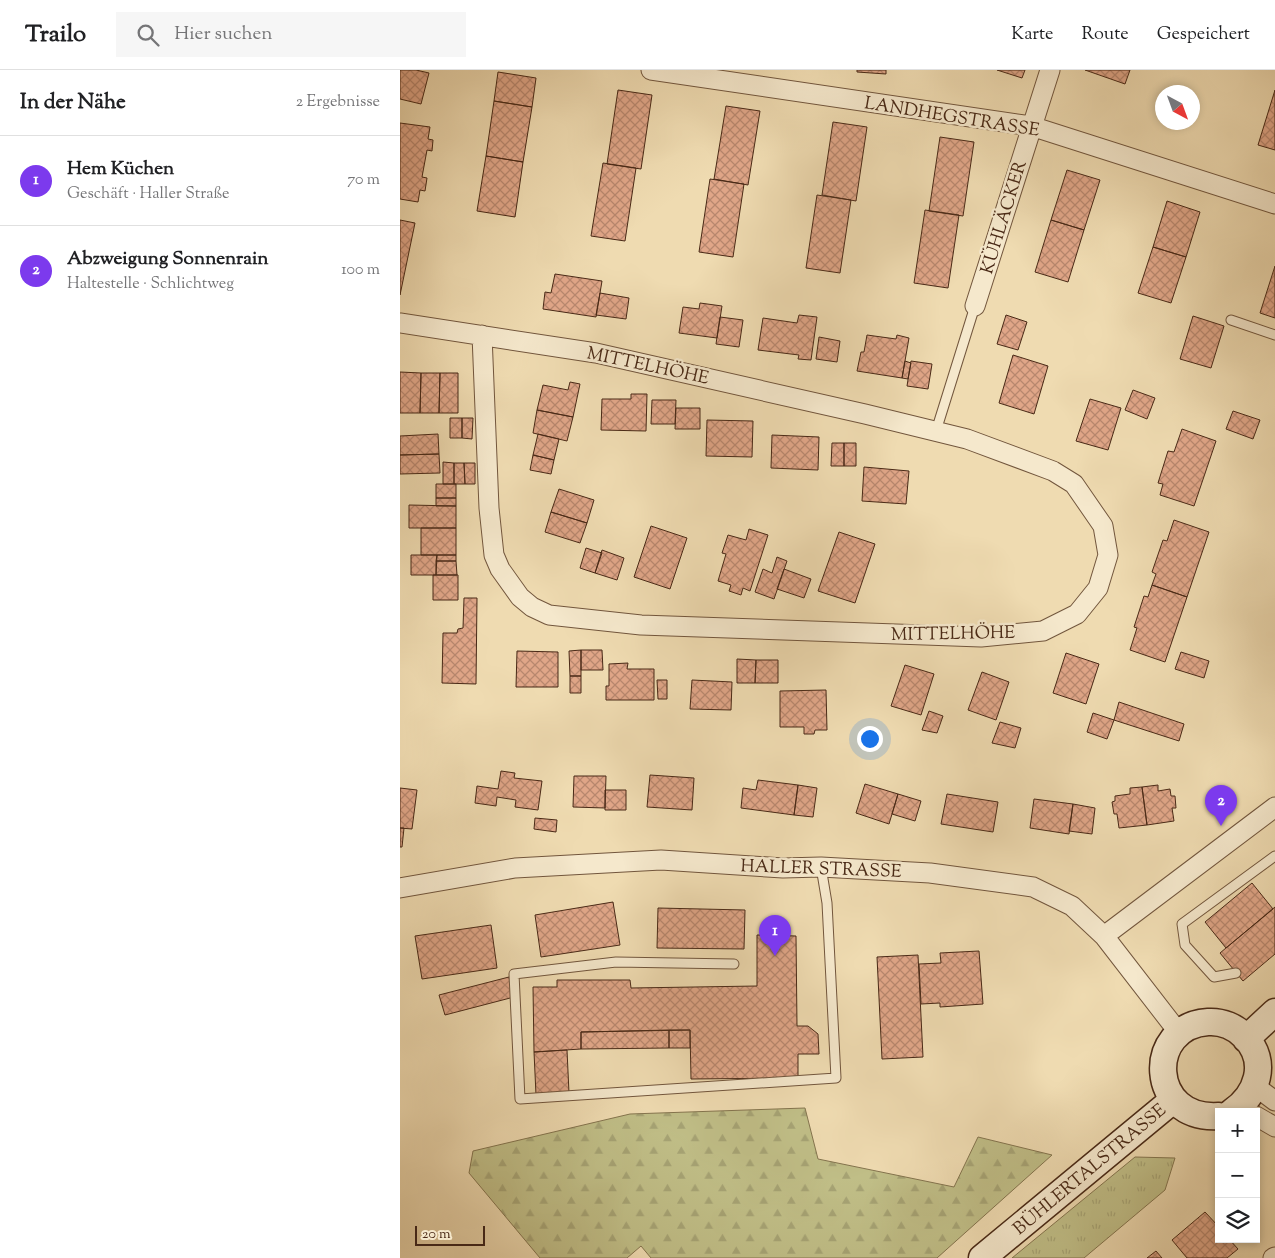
<!DOCTYPE html>
<html lang="de">
<meta charset="utf-8">
<style>
body{margin:0;font-family:"Sorts Mill Goudy",serif;background:#f6f6f6;color:#202124}
.controls{position:absolute;right:15px;bottom:15px;display:grid;overflow:hidden;border-radius:0px;box-shadow:0 2px 8px #0003}
.controls button{width:45px;height:45px;display:grid;place-items:center;padding:0;border:0;border-bottom:1px solid #e0e0e0;background:#fff;color:#202124;font:25px sans-serif}
.compass{position:absolute;left:755px;top:15px;width:45px;height:45px;border-radius:50%;background:#fff;box-shadow:0 2px 8px #0003;rotate:139deg}
.scale{position:absolute;left:15px;bottom:12px;width:70px;box-sizing:border-box;padding-left:5px;border:2px solid #492916;border-top:0;font-size:14px;line-height:18px;white-space:nowrap;color:#492916;-webkit-text-stroke:4px #f5e8cc;paint-order:stroke}
.you{position:absolute;left:469px;top:668px;width:18px;height:18px;margin:-12px;border:4px solid #fff;border-radius:50%;background:#1a73e8;box-shadow:0 0 0 8px #1a73e833}
.badge{display:grid;place-items:center;width:32px;height:32px;border-radius:50%;background:#7c3aed;color:#fff;font-size:16px;font-weight:700}
.pin{position:absolute;translate:-50% -41px;filter:drop-shadow(0 1px 2px #0008)}
.pin::after{content:'';position:absolute;top:26px;width:18px;height:15px;background:inherit;clip-path:polygon(0 0,100% 0,50% 100%)}
.list{margin:0;padding:0;list-style:none}
h2{display:flex;justify-content:space-between;align-items:center;height:65px;margin:0;padding:0 20px;font-size:21px}
h2 small{font-size:16px;font-weight:400;color:#757577}
.list li{display:grid;grid-template-columns:32px 1fr auto;gap:15px;align-items:center;box-sizing:border-box;height:90px;padding:0 20px;border-top:1px solid #e0e0e0}
.list b{display:block;font-size:19px;white-space:nowrap}
.list p{margin:0;font-size:16px;white-space:nowrap;color:#757577}
.list em{font-size:16px;font-style:normal;color:#757577}
.icon{flex:none;width:28px;height:28px;fill:none;stroke:currentColor;stroke-width:2;stroke-linecap:round;stroke-linejoin:round}
.map{position:relative;flex:none;width:875px;height:1188px;overflow:hidden}
header{display:flex;align-items:center;gap:30px;box-sizing:border-box;height:70px;padding:0 25px;background:#fff;border-bottom:1px solid #e0e0e0}
header strong{font-size:24px}
nav{display:flex;gap:28px;margin-inline-start:auto;font-size:18px}
.search{width:350px;height:45px;background:#f6f6f6;display:flex;align-items:center;gap:12px;box-sizing:border-box;padding:0 18px;border-radius:0px;color:#757577;font-size:19px}
main{display:flex}
aside{flex:1;background:#fff}
.map>svg:first-child{display:block}
.grass{fill:url(#grass-tufts);stroke:#84744e}
.forest{fill:url(#forest-firs);stroke:#84744e}
.building{fill:url(#building-cross-hatch);stroke:#492916}
.lines{fill:none;stroke-linecap:round;stroke-linejoin:round}
.lane-casing{stroke:#72563d;stroke-width:11}
.street-casing{stroke:#72563d;stroke-width:21}
.secondary-casing{stroke:#492916;stroke-width:29}
.lane{stroke:#f5e8cc;stroke-width:9}
.street{stroke:#f5e8cc;stroke-width:19}
.secondary{stroke:#f5e8cc;stroke-width:26}
.labels{text-anchor:middle;stroke-width:5;stroke-linejoin:round;paint-order:stroke}
.street-label{font-size:18px;fill:#492916;stroke:#f5e8cc}
</style>
<header>
<strong>Trailo</strong>
<div class="search"><svg class="icon" aria-label="search" viewBox="0 0 24 24"><circle cx="10" cy="10" r="6"/><path d="M15 15l6 6"/></svg>Hier suchen</div>
<nav><a>Karte</a><a>Route</a><a>Gespeichert</a></nav>
</header>
<main>
<aside>
<h2>In der Nähe<small>2 Ergebnisse</small></h2>
<ul class="list">
<li><span class="badge">1</span><div><b>Hem Küchen</b><p>Geschäft · Haller Straße</p></div><em>70 m</em></li>
<li><span class="badge">2</span><div><b>Abzweigung Sonnenrain</b><p>Haltestelle · Schlichtweg</p></div><em>100 m</em></li>
</ul>
</aside>
<div class="map">
<svg width="875" height="1188" viewBox="0 0 875 1188">
<defs>
<pattern id="grass-tufts" width="24" height="20" patternUnits="userSpaceOnUse" patternTransform="scale(1.25)"><rect width="24" height="20" fill="#c0be87"/><path d="M3 7l-1-3M5 7V3M7 7l1-3M15 17l-1-3M17 17v-4M19 17l1-3" fill="none" stroke="#a6a374"/></pattern>
<pattern id="forest-firs" width="22" height="20" patternUnits="userSpaceOnUse" patternTransform="scale(1.25)"><rect width="22" height="20" fill="#c0be87"/><path d="M5 1l3.5 6h-7zM16 11l3.5 6h-7z" fill="#a6a374"/></pattern>
<pattern id="building-cross-hatch" width="8" height="8" patternUnits="userSpaceOnUse" patternTransform="scale(1.25)"><rect width="8" height="8" fill="#e0a688"/><path d="M0 0l8 8M0 8l8-8" fill="none" stroke="#b8876e"/></pattern>
</defs>
<rect width="100%" height="100%" fill="#efdbb1"/>
<filter id="stains"><feTurbulence type="fractalNoise" baseFrequency=".004" numOctaves="4"/><feColorMatrix values="0 0 0 0 .2 0 0 0 0 .09 0 0 0 0 .02 0 0 0 .5 -.17"/></filter>
<radialGradient id="worn" r=".72"><stop offset=".6" stop-color="#630" stop-opacity="0"/><stop offset="1" stop-color="#630" stop-opacity=".3"/></radialGradient>
<path class="grass" d="M735,1087l40,1 -10,32 -81,68h-72z"/>
<path class="forest" d="M405,1038l13,51 136,28 24,-50 74,18 -115,103h-286l-10,-12 -14,12h-87l-71,-85 4,-22 157,-37z"/>
<path class="building" d="M0,0h16l13,3 -8,31 -21,-5z
M457,0h29v4l-29,-2z
M597,0h28l-3,8z
M685,0h45l-5,14z
M98,2l38,6 -4,29 -38,-6z
M218,20l34,5 -11,74 -34,-5z
M875,20v60l-17,-5z
M94,31l38,6 -9,55 -37,-6z
M326,36l34,5 -12,74 -34,-6z
M433,52l34,5 -11,74 -34,-6z
M0,53l30,4 -2,12 5,1 -1,11 -5,-1 -5,27 5,1 -2,13 -5,-1 -2,12 -18,-3z
M540,67l34,5 -11,74 -34,-5z
M86,86l37,6 -8,55 -38,-6z
M203,93l33,5 -11,73 -34,-5z
M667,100l33,10 -16,50 -33,-10z
M310,109l34,5 -11,73 -34,-5z
M417,125l34,5 -11,73 -34,-5z
M767,131l33,11 -14,45 -33,-10z
M525,140l34,5 -11,73 -34,-5z
M0,150l15,3 -15,72z
M651,150l33,10 -16,52 -33,-10z
M753,177l33,10 -15,46 -33,-10z
M875,196v52l-15,-5z
M155,204l47,7 -6,36 -53,-8 2,-17 6,1z
M200,223l29,5 -3,21 -30,-4z
M300,233l22,3 -5,32 -38,-5 4,-26 16,2z
M399,245l18,2 -6,43 -13,-1 1,-4 -41,-5 5,-32 34,5z
M606,245l21,7 -9,28 -21,-6z
M793,246l31,10 -13,42 -31,-9z
M320,247l23,3 -4,27 -23,-3z
M467,265l29,4 1,-4 12,3 -7,40 -45,-7 4,-19h3z
M419,267l21,4 -3,21 -21,-3z
M613,285l35,11 -14,48 -35,-11z
M505,291l6,2 -3,16 -6,-1z
M511,291l21,3 -4,25 -21,-3z
M0,302l21,1 -1,40h-20z
M21,303h19l-1,40h-19z
M40,303h18v40h-19z
M170,312l10,2 -7,33 -36,-7 6,-25 25,5z
M733,320l22,8 -8,21 -22,-9z
M231,324h16l-1,37 -45,-1 1,-31h29z
M690,329l31,9 -13,42 -32,-9z
M252,330h24l-1,24h-24z
M276,338h24v21h-25z
M137,340l36,7 -6,24 -34,-8z
M833,341l27,9 -7,19 -27,-10z
M50,348h12v20h-12z
M62,348h11l-1,21 -10,-1z
M307,350l46,1 -1,36 -46,-1z
M782,359l34,12 -22,65 -34,-11 3,-11 -5,-1 10,-32 6,1z
M38,364l1,20 -39,1v-19z
M138,364l21,5 -5,21 -21,-5z
M372,365l47,2 -1,33 -47,-2z
M432,373h12v23h-13z
M444,373h12v23h-12z
M39,384l1,19 -40,1v-19z
M133,385l21,5 -3,14 -21,-4z
M43,392l11,1v21h-11z
M54,393h10l1,21h-11z
M64,393h11v21h-10z
M464,397l45,4 -3,33 -44,-3z
M36,414h20v14h-20z
M159,419l35,11 -7,23 -36,-11z
M36,428h20v8h-20z
M9,435l47,1v22h-47z
M151,442l36,11 -7,20 -35,-11z
M774,450l35,12 -22,65 -35,-12 4,-11 -4,-2 11,-32 4,1z
M251,456l36,12 -17,51 -36,-12z
M21,458h35v27h-35z
M349,459l19,6 -18,56 -7,-3 -2,7 -12,-4 2,-6 -13,-4 8,-27 -4,-1 6,-18 18,5z
M439,462l36,12 -20,59 -37,-12z
M186,478l16,5 -7,20 -15,-5z
M202,480l22,8 -7,22 -22,-7z
M11,485h26l-1,20h-25z
M37,485h19v6h-20z
M377,487l10,4 -13,38 -19,-7 8,-23 9,4z
M36,491h20l1,14h-21z
M384,499l27,10 -7,19 -27,-9z
M33,505h25v25h-25z
M752,515l35,12 -22,65 -35,-12 7,-22 -3,-1 10,-31 4,1z
M64,528h13l-1,86 -34,-1 1,-50h14l1,-4 5,-1z
M181,580v26h-11l-1,-25z
M181,580h21l1,20h-22z
M117,581l41,1v35h-42z
M781,582l28,9 -5,17 -29,-9z
M666,583l33,11 -13,40 -33,-11z
M337,589l19,1 -1,23h-18z
M356,590h22v23h-23z
M228,593l-1,6h27v31h-48v-14h3v-22z
M505,595l29,9 -13,41 -30,-9z
M582,602l27,10 -13,38 -28,-10z
M170,606h11v17h-11z
M257,610h10v19h-9z
M292,610l40,2 -1,28 -41,-1z
M426,620l1,40h-12l-1,4h-10v-7h-24v-36z
M719,632l65,22 -5,17 -65,-21z
M529,641l14,5 -6,17 -15,-3z
M693,643l21,7 -7,19 -20,-7z
M600,652l21,6 -6,20 -23,-5z
M101,701l14,2 -1,5 28,3 -4,29 -23,-3 1,-7 -19,-3 -1,9 -21,-3 2,-17 21,3z
M250,705l44,3 -2,32 -45,-3z
M174,706h32l-1,32 -32,-1z
M358,710l40,5 -4,30 -53,-7 2,-20 13,2z
M465,714l33,10 -9,30 -33,-11z
M398,715l19,3 -4,29 -19,-2z
M758,715v6l12,-2 1,7h4l1,12h-4l2,13 -27,4 -5,-38z
M742,717l5,38 -28,3 -2,-14h-3l-2,-12 3,-1v-5l15,-2v-6z
M0,718l17,2 -5,39 -12,-1z
M205,720h21v20h-21z
M498,724l23,7 -6,20 -23,-7z
M547,724l51,8 -5,30 -52,-8z
M634,729l39,5 -4,30 -39,-6z
M673,734l22,4 -3,26 -23,-3z
M135,748l22,2 -1,12 -22,-3z
M0,758h4l-2,19h-2z
M852,813l21,26 -47,39 -21,-26z
M213,832l7,43 -79,12 -6,-42z
M875,837v47l-32,27 -23,-28z
M258,838l87,2 -1,39 -87,-1z
M91,855l6,43 -75,11 -7,-43z
M357,865l39,1 1,90h11l10,8 1,20h-21v24l-107,1 -1,-49 -109,2v17l-47,3 -1,-65h24v-7h73l1,8 126,-2z
M579,881l4,53 -43,3v-4l-19,1 -2,-40 22,-1 -1,-10z
M518,885l5,102 -41,2 -5,-102z
M109,907l5,20 -69,18 -6,-20z
M269,960v18l-88,1v-17z
M269,960h21v18h-21z
M167,980l2,43 -33,2 -2,-43z
M805,1142l14,15v12h10l9,10 -11,9h-40l-15,-18z
M756,1181l6,7h-15z"/>
<g class="lines">
<g class="lane-casing">
<path id="lane" d="M831,250l44,15
M536,361l39,-125
M334,894l-118,-2 -102,12 6,125 316,-21 -9,-175 -6,-36
M836,903l-22,4 -29,-32 -3,-21 93,-68"/>
</g>
<g class="street-casing">
<path id="street" d="M251,0l380,56 244,78
M575,236l75,-236
M0,253l196,30 269,61 102,25 86,32 21,13 29,42 5,29 -10,33 -21,26 -34,17 -62,6 -340,-12 -92,-10 -17,-8 -12,-10 -20,-28 -6,-14 -5,-47 -7,-173
M0,818l115,-20 146,-8 122,8 38,-1 109,6 103,14 39,19 32,30 75,97
M704,866l171,-129
M855,1016l20,15
M856,1046l19,11
M873,1188l2,-1"/>
</g>
<g class="secondary-casing">
<path id="secondary" d="M846,969l29,-27
M819,1046c-71,5 -74,-90 -11,-94 14,-1 28,5 37,15 24,25 12,58 -13,75
M582,1188l191,-158"/>
</g>
<use href="#lane" class="lane"/>
<use href="#street" class="street"/>
<use href="#secondary" class="secondary"/>
</g>
<g class="labels">
<g class="street-label">
<text transform="translate(552 46) rotate(9)" y="6">LANDHEGSTRASSE</text>
<text transform="translate(603 147) rotate(-73)" y="6">KÜHLÄCKER</text>
<text transform="translate(248 295) rotate(12)" y="6">MITTELHÖHE</text>
<text transform="translate(553 563) rotate(-1)" y="6">MITTELHÖHE</text>
<text transform="translate(421 798) rotate(2)" y="6">HALLER STRASSE</text>
<text transform="translate(689 1099) rotate(-40)" y="6">BÜHLERTALSTRASSE</text>
</g>
</g>
<rect width="100%" height="100%" filter="url(#stains)"/>
<rect width="100%" height="100%" fill="url(#worn)"/>
</svg>
<div class="controls">
<button>+</button>
<button>−</button>
<button><svg class="icon" aria-label="layers" viewBox="0 0 24 24"><path d="M12 4l9 5-9 5-9-5zM3 14l9 5 9-5"/></svg></button>
</div>
<svg class="compass" viewBox="-18 -18 36 36"><path d="M0-13l5 13h-10z" fill="#e53935"/><path d="M0 13l5-13h-10z" fill="#757577"/></svg>
<div class="scale">20 m</div>
<div class="you"></div>
<div class="pin badge" style="left:375px;top:886px">1</div>
<div class="pin badge" style="left:821px;top:756px">2</div>
</div>
</main>
